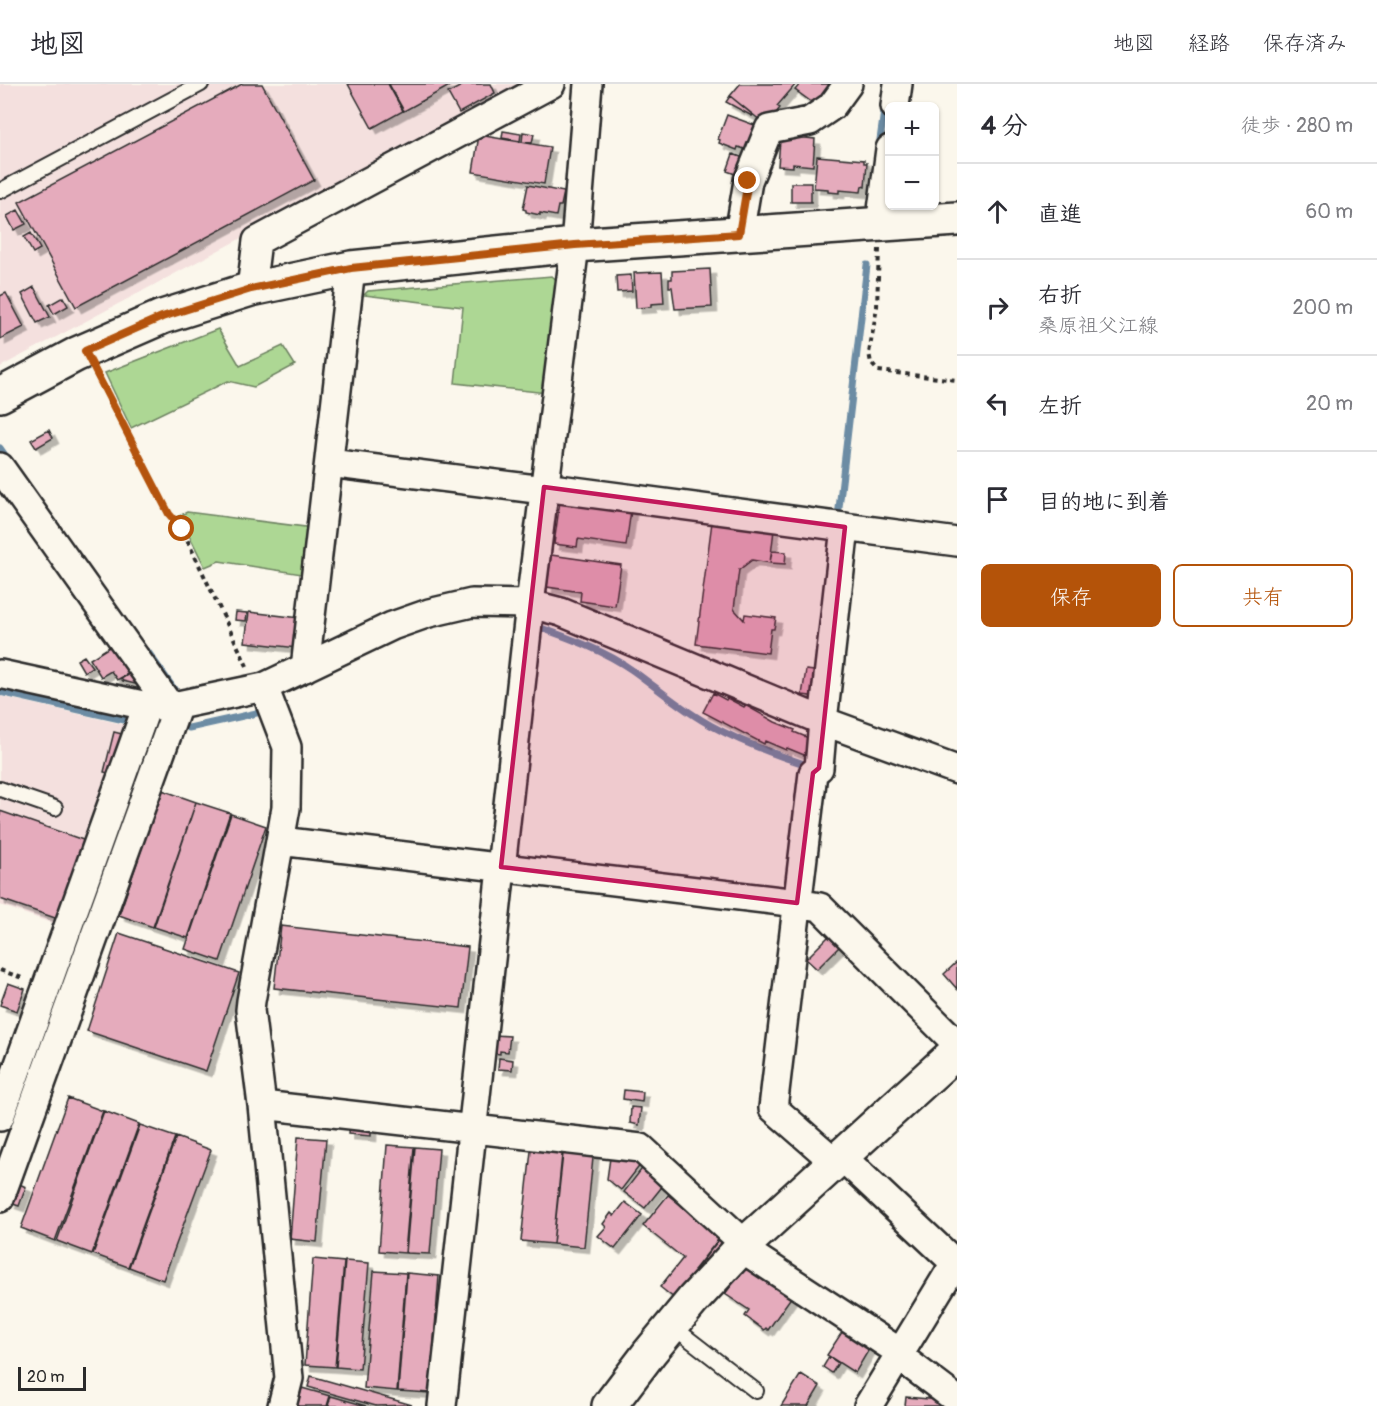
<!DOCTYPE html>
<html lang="ja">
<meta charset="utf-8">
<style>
body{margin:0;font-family:Pangolin,"Klee One",sans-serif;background:#f7f7f7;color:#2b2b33}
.controls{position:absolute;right:18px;top:18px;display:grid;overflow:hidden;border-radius:9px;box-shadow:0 2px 4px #0004}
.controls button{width:54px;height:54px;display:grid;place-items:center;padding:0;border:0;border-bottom:2px solid #e1e1e2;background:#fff;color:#2b2b33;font:30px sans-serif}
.scale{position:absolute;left:18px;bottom:15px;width:68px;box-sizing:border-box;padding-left:6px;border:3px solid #2b2b2b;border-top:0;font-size:16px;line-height:21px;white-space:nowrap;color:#2b2b2b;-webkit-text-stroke:4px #fbf7ec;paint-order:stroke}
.stop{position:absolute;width:18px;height:18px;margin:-14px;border:4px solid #b45309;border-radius:50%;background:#fff}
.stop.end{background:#b45309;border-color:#fff;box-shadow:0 2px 6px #0008}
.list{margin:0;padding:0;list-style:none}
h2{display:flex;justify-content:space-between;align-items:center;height:78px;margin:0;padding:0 24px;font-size:26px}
h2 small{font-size:20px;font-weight:400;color:#7c7c81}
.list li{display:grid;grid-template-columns:39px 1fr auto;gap:18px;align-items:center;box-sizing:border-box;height:96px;padding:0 24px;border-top:2px solid #e1e1e2}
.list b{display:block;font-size:22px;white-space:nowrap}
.list p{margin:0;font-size:20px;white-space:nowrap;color:#7c7c81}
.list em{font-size:20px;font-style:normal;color:#7c7c81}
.actions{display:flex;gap:12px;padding:18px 24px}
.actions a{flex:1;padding:14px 0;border:2px solid #b45309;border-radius:9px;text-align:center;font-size:21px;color:#b45309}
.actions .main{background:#b45309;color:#fff}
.icon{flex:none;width:33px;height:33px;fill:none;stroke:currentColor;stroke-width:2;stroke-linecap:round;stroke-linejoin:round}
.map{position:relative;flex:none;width:957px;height:1322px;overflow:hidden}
header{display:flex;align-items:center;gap:36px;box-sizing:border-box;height:84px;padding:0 30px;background:#fff;border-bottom:2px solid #e1e1e2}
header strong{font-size:28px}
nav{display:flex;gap:33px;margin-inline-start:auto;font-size:21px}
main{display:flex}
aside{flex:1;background:#fff}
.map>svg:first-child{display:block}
.built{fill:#f4e0de}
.green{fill:#add794;stroke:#6c8160;stroke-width:1.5}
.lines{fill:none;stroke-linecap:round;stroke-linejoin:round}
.stream{stroke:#6c8ca4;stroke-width:7}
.building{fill:#e5abbc;stroke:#2b2b2b;stroke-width:1.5;filter:url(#shadow)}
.lane-casing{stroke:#2b2b2b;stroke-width:18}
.street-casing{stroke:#2b2b2b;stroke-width:32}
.secondary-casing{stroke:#2b2b2b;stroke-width:38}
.path{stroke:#2b2b2b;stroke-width:4;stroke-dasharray:4.5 4.5;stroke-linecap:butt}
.lane{stroke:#fbf7ec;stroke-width:14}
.street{stroke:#fbf7ec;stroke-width:27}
.secondary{stroke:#fbf7ec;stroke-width:33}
.route{stroke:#b45309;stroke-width:8}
.marked{fill:#c2185b;fill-opacity:0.2;stroke:#c2185b;stroke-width:4.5;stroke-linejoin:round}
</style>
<header>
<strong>地図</strong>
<nav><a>地図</a><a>経路</a><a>保存済み</a></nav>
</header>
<main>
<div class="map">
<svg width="957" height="1322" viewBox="0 0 957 1322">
<defs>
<filter id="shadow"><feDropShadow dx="5.5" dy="5.5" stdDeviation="0" flood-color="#0004"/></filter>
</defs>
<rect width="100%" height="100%" fill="#fbf7ec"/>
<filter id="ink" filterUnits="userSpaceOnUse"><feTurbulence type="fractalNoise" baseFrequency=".0167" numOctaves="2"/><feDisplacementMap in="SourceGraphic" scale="12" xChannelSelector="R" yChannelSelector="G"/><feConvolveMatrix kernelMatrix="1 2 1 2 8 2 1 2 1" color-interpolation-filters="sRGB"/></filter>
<g filter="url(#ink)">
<path class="built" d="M0,0h530l-530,283z
M0,612l131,30 -71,200 -60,-21z"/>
<path class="green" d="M552,192l8,7 -13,110 -92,-10 8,-76 -99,-12 4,-4z
M218,245l22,37 43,-20 12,19 -41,22 -26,-6 -97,47 -26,-55z
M187,428l126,16 -5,47 -89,-14 -14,6 -21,-42 -7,-8z"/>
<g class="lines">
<path class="stream" d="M879,63l6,-43
M0,364l9,13
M838,433l29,-252
M541,544c31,11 64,23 91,42 27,19 51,41 80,56 31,17 64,29 98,40
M148,568l26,37
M0,608l133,30
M189,644l72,-16 3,5"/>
</g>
<path class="building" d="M242,0h20l52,96 -238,127 -57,-105z
M348,0h40l15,27 -31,17z
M389,0h64l-49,27z
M465,0h26l4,9 -36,20 -11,-20z
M740,0h56l-19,22 3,2 -14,17 -36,-29z
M800,0h33l-16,22 -22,-16z
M730,12l23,19 -1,1 -26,-14z
M727,31l33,12 -9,24 -13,-4 -1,3 -18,-7 1,-3 -2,-1z
M503,47l18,3 -1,7 -18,-3z
M523,48l11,2 -2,9 -10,-1z
M479,51l71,12 -6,37 -71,-12z
M787,52l28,3 -2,27 -20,-2v3l-15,-1 2,-26h7z
M733,70l16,6 -6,17 -16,-6z
M817,72l47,4v3h3l-2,24 -3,-1 -1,6 -22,-2v3l-11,-1v-3l-14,-1z
M791,99h20v19h-20z
M528,101l36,7 -3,14h-3l-2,10 -16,-3v2l-14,-3v-2l-3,-1z
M18,126l8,14 -12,6 -7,-14z
M31,149l9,16 -7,4 -9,-16z
M710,185l2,38 -37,2 -3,-22h-3v-8h3v-8z
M662,188l2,31 -13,1v3l-15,1 -2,-35z
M631,191l1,16 -15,1 -1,-16z
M34,203l16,30 -13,6 -15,-29z
M6,209l18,34 -24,12v-43z
M63,213l5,9 -14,8 -5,-9z
M49,346l4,8 -17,10 -5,-8z
M560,417l71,9 -5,36 -48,-7 -1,8 -23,-3z
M712,438l62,8 -4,33 -18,-3 -13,10 -5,39 10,11 1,-6 31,4 -2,11h-3l-3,24 -72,-9z
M772,467l14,1 -1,12 -15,-1z
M551,471l70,10 -6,41 -35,-5 1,-9 -34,-5z
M236,528l11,1 -1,8 -11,-1z
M249,528l51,6 -3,30 -52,-6z
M114,560l17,28 -14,8 -6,-9 -10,6 -11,-18z
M84,572l8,11 -8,5 -7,-12z
M135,586l4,15 -16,-4 -2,-2z
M806,586l16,2 -3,25 -17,-2z
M713,609l13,7 1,-2 17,9 1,-2 30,17 20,8 -1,2 17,7 -7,16 -17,-7 -1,2 -21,-9 -1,3 -61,-32z
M114,648l8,2 -10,40 -8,-2z
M162,706l34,12 -43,125 -34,-12z
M196,718l34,11 -42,125 -34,-11z
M0,727l86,30 -28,78 -58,-20z
M231,730l35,12 -46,135 -35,-12z
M281,842l187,21 -7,61 -187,-20z
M834,847l10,11 -27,27 -11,-10z
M119,849l120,40 -33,98 -119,-40z
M957,878v27l-13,-15z
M8,899l17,6 -8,22 -17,-6z
M494,951l16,1 -2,16 -8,-1v3l-8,-1z
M499,974l14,2 -1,10 -14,-1z
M624,1006l19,2 -1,10 -19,-3z
M68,1014l35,13 -48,130 -34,-13z
M631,1023l10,1 -2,17 -9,-2z
M104,1027l35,13 -47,130 -35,-13z
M349,1039l22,2v11l-23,-2z
M140,1041l35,12 -47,130 -35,-13z
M176,1053l35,13 -48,130 -34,-13z
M298,1053l28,2 -9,103 -27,-3z
M532,1058l31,3 -10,99 -32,-3z
M387,1061l27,2 -9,106 -26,-2z
M564,1061l30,3 -10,99 -31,-3z
M415,1063l24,2 -9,105 -24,-1z
M611,1067l30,13 -20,26 -14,-11z
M644,1082l21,17 -20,25 -21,-16z
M17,1099l9,4 -7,19 -9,-3z
M668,1111l53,41 -27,34 7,5 -22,27 -19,-15 23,-29 -40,-32z
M625,1118l17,13 -27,34 -17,-13 8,-9 -3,-3 8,-11 3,3z
M721,1153l6,5 -26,33 -6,-5z
M313,1175l31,3 -9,105 -30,-2z
M345,1177l24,2 -9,106 -24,-2z
M747,1180l45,32 -24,34 -2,-2 -2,2 -19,-14 4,-6 -24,-16z
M374,1187l32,2 -9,118 -33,-3z
M407,1189l32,3 -9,117 -32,-2z
M846,1242l25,20 -16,27 -28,-18z
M829,1273l9,6 -6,10 -9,-6z
M801,1290l19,12 -12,20h-27z
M311,1292l101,29 -36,1 -68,-19z
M302,1304l28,8 -3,10h-30z
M331,1312l35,10h-38z
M906,1313l34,3v6h-35z"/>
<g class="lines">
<g class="lane-casing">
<path id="lane" d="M0,107l201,-107
M0,705l55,19
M672,1242l84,65"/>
</g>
<g class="street-casing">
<path id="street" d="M895,22l3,-22
M880,141l10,-76
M739,150l9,-53 21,-52 41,-8 22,-15 16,-22
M251,205l6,-48 294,-157
M329,379l215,27
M0,383l169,238
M544,403l413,55
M305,584l46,-400
M0,590l147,32 31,-1 86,-18 128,-61 37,-13 43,-10 58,1 31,8 262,109 134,49
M280,757l517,62 23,4 137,137
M262,1021l-12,-95 1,-9 35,-193 1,-61 -23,-60
M0,1033l147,-411
M841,1072l114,107 -87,143
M835,1078l-62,-54 40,-335 6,-5 4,-47 22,-194
M0,1114l178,-493
M741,1164l160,105
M899,1272l58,44
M282,1322l7,-28 -27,-273 379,43 104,96
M442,1322l88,-802 45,-359 13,-161"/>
</g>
<g class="secondary-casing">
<path id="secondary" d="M0,311l77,-41 85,-37 89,-28 100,-21 224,-23 382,-26
M609,1322l41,-54 43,-52 52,-56 212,-193"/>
</g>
<path class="path" d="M879,165l-2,58 -8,46 2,10 7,8 79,9
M97,291l72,139 13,15 65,137
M0,886l25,9"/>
<use href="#lane" class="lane"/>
<use href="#street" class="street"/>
<use href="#secondary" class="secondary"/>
</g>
</g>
<g class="lines" filter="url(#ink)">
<path class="route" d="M182,445l-13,-15 -84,-163 77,-34 89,-28 100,-21 224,-23 164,-11 9,-53"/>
</g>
<path class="marked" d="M544,403l301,40 -26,241 -6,5 -16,130 -296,-36z"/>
</svg>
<div class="controls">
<button>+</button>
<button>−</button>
</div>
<div class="scale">20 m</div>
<div class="stop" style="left:182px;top:445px"></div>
<div class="stop end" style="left:748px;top:97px"></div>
</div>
<aside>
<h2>4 分<small>徒歩 · 280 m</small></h2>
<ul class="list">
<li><svg class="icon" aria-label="ahead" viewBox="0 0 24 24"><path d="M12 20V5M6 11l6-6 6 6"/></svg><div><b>直進</b></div><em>60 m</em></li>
<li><svg class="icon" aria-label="right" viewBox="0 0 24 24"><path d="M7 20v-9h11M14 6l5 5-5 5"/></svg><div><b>右折</b><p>桑原祖父江線</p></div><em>200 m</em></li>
<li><svg class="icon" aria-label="left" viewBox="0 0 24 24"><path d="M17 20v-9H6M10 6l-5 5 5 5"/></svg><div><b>左折</b></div><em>20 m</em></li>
<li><svg class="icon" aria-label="arrive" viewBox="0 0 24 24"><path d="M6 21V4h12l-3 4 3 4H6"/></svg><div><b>目的地に到着</b></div></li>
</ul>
<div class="actions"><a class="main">保存</a><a>共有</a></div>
</aside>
</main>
